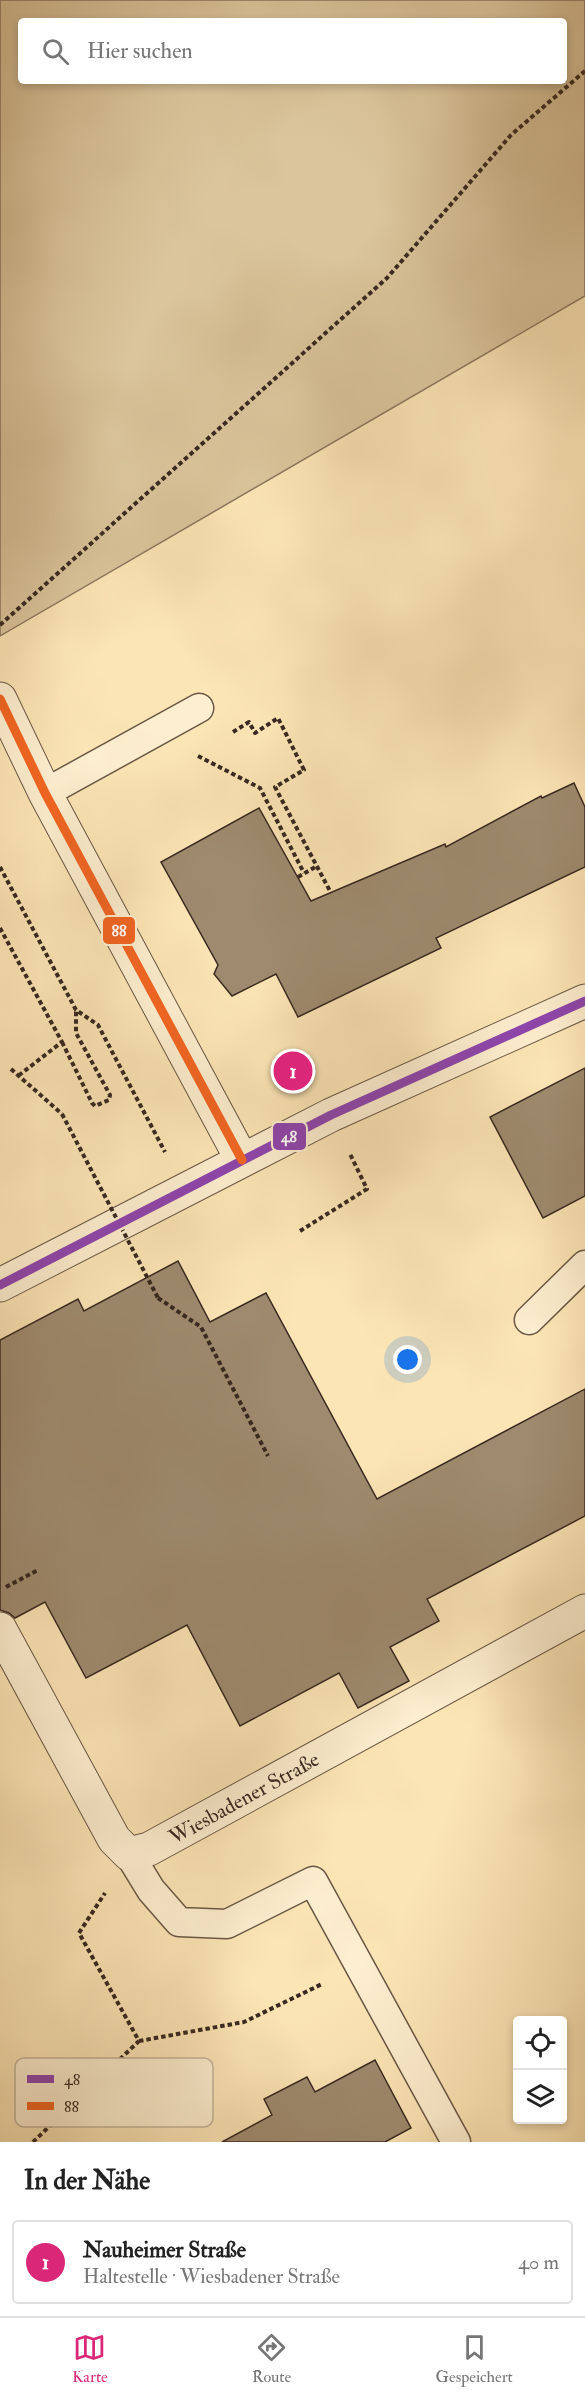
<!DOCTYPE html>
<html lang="de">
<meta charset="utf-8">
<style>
body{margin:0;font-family:"IM FELL Double Pica",serif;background:#f2f2f2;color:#222}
.controls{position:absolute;right:18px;bottom:18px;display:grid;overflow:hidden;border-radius:6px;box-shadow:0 3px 9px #0003}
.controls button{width:54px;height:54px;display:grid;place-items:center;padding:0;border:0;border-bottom:2px solid #e0e0e0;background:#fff;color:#222;font:30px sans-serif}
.you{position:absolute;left:408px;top:1360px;width:21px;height:21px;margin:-15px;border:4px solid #fff;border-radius:50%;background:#1a73e8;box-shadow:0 0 0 9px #1a73e833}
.badge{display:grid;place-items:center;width:39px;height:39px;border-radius:50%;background:#db2777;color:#fff;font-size:20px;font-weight:700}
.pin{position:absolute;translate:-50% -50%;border:3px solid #fff;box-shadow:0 2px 6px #0006}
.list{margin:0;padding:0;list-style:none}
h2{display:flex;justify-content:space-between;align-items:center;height:78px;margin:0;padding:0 24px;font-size:26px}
h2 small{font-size:20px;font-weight:400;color:#767676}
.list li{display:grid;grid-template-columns:39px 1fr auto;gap:18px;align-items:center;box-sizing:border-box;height:84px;margin:0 12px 12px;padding:0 12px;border:2px solid #e0e0e0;border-radius:6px}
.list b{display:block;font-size:22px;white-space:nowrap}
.list p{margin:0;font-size:20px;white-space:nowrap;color:#767676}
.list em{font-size:20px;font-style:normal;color:#767676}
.icon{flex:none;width:33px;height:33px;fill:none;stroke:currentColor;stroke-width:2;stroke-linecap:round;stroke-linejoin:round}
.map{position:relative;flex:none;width:585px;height:2142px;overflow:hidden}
.search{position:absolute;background:#fff;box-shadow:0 3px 9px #0003;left:18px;right:18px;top:18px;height:66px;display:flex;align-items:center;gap:15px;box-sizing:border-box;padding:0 21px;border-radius:6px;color:#767676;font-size:22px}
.sheet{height:174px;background:#fff}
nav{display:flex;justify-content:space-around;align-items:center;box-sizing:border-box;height:84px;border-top:2px solid #e0e0e0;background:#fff;font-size:16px;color:#767676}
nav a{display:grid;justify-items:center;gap:3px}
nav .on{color:#db2777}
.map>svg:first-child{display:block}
.green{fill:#dbc59c;stroke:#8a765e;stroke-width:1.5;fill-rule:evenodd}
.building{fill:#9e8a6e;stroke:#382821;stroke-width:1.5}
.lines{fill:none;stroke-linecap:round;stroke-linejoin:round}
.lane-casing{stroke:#695746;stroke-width:31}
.street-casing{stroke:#695746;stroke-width:35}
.path{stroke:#382821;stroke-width:4;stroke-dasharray:4.5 3;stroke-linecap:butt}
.lane{stroke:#fdeecf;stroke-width:28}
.street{stroke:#fdeecf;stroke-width:33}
.path-bridge{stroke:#382821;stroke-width:4;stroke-dasharray:4.5 3;stroke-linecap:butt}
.bus-1-casing{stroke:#fdeecf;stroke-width:14}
.bus-2-casing{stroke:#fdeecf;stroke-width:14}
.bus-1{stroke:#8e44ad;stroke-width:9}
.bus-2{stroke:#f26522;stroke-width:9}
.labels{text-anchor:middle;stroke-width:4.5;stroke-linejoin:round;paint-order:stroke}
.street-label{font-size:21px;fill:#382821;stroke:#fdeecf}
.key{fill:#fdeecf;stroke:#c2b39b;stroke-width:1.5}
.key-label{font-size:16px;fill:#382821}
.line-badge{stroke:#fdeecf;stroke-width:2}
.badge-label{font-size:16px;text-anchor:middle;font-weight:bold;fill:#fff}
</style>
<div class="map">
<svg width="585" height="2142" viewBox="0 0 585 2142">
<rect width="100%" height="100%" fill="#fce5b5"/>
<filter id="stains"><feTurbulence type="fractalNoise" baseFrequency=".00333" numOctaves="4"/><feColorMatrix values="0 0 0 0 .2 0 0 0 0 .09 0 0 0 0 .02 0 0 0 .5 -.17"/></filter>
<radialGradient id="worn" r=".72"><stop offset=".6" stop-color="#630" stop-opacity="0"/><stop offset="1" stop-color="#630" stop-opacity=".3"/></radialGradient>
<path class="green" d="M0,0h585v296l-585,340zM21,21h543v60h-543z"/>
<path class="building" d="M574,783l11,24v60l-149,71 5,10 -143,69 -22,-43 -44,22 -18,-22 4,-9 -57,-103 98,-54 52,93 134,-57 1,3 95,-51 1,2z
M585,1068v128l-42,22 -53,-101z
M178,1261l32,61 56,-29 111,206 208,-110v127l-158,83 12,22 -49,26 19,34 -51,27 -19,-35 -99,53 -53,-101 -101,53 -41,-76 -30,16 -6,-5 -9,-3v-270l78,-41 6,12z
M375,2060l36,68 -26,14h-163l50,-27 -8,-16 43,-22 8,15z"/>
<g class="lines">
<g class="lane-casing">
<path id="lane" d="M45,793l154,-85
M529,1320l56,-55
M129,1854l22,36 28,32 48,2 86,-43 143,261"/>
</g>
<g class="street-casing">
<path id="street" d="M0,699l45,94 197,367
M0,1285l331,-170 254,-114
M0,1629l114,210 15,15 20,-5 436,-238"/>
</g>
<path class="path" d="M0,625l387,-347 124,-143 74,-64
M233,732l16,-10 6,11 23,-15 26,52 -29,17 56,106
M198,756l62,32 44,85
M0,867l76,143 22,15 67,127
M298,877l19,-11
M0,928l62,114 -44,34
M62,1042l30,61 3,3 14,-6 1,-5 -34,-62v-23
M11,1069l51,45
M300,1231l67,-42 -17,-35
M158,1298l43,29 67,129
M6,1587l32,-17
M139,2041l105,-19 78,-38
M33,2142l106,-101 -60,-108 26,-40"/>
<use href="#lane" class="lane"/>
<use href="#street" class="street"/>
<path class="path-bridge" d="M62,1114l96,184"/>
<g class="bus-1-casing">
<path id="bus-1" d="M0,1285l331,-170 254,-114"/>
</g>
<g class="bus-2-casing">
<path id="bus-2" d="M0,699l45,94 197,367"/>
</g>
<use href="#bus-1" class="bus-1"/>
<use href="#bus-2" class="bus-2"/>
</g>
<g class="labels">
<g class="street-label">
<text transform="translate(244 1798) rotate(-29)" y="7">Wiesbadener Straße</text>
</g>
</g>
<rect x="15" y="2058" width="198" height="69" rx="9" class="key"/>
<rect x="27" y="2075" width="27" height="8" fill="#8e44ad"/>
<rect x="27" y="2102" width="27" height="8" fill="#f26522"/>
<g class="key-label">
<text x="64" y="2085">48</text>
<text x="64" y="2112">88</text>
</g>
<g class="line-badge">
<rect x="102" y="916" width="34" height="29" rx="6" fill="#f26522"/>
<rect x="272" y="1122" width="35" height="29" rx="6" fill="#8e44ad"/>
</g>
<g class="badge-label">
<text x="119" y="936">88</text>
<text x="289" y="1142">48</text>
</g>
<rect width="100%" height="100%" filter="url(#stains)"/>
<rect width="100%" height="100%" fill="url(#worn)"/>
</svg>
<div class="controls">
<button><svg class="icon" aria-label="locate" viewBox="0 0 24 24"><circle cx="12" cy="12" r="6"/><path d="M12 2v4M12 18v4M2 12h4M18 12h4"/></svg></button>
<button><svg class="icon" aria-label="layers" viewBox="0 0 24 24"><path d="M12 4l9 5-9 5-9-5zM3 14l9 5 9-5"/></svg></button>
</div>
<div class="you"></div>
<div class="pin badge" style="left:293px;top:1071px">1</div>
<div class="search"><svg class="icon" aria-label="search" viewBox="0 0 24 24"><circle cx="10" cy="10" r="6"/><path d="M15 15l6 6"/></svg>Hier suchen</div>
</div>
<section class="sheet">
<h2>In der Nähe<small></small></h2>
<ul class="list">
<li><span class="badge">1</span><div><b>Nauheimer Straße</b><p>Haltestelle · Wiesbadener Straße</p></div><em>40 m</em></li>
</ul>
</section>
<nav>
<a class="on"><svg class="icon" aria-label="map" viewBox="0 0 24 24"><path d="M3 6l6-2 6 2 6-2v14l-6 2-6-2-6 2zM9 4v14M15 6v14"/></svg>Karte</a>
<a><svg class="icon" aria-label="directions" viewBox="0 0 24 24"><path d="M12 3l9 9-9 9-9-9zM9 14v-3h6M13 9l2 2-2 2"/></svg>Route</a>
<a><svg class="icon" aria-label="saved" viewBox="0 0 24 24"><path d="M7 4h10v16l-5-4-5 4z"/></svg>Gespeichert</a>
</nav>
